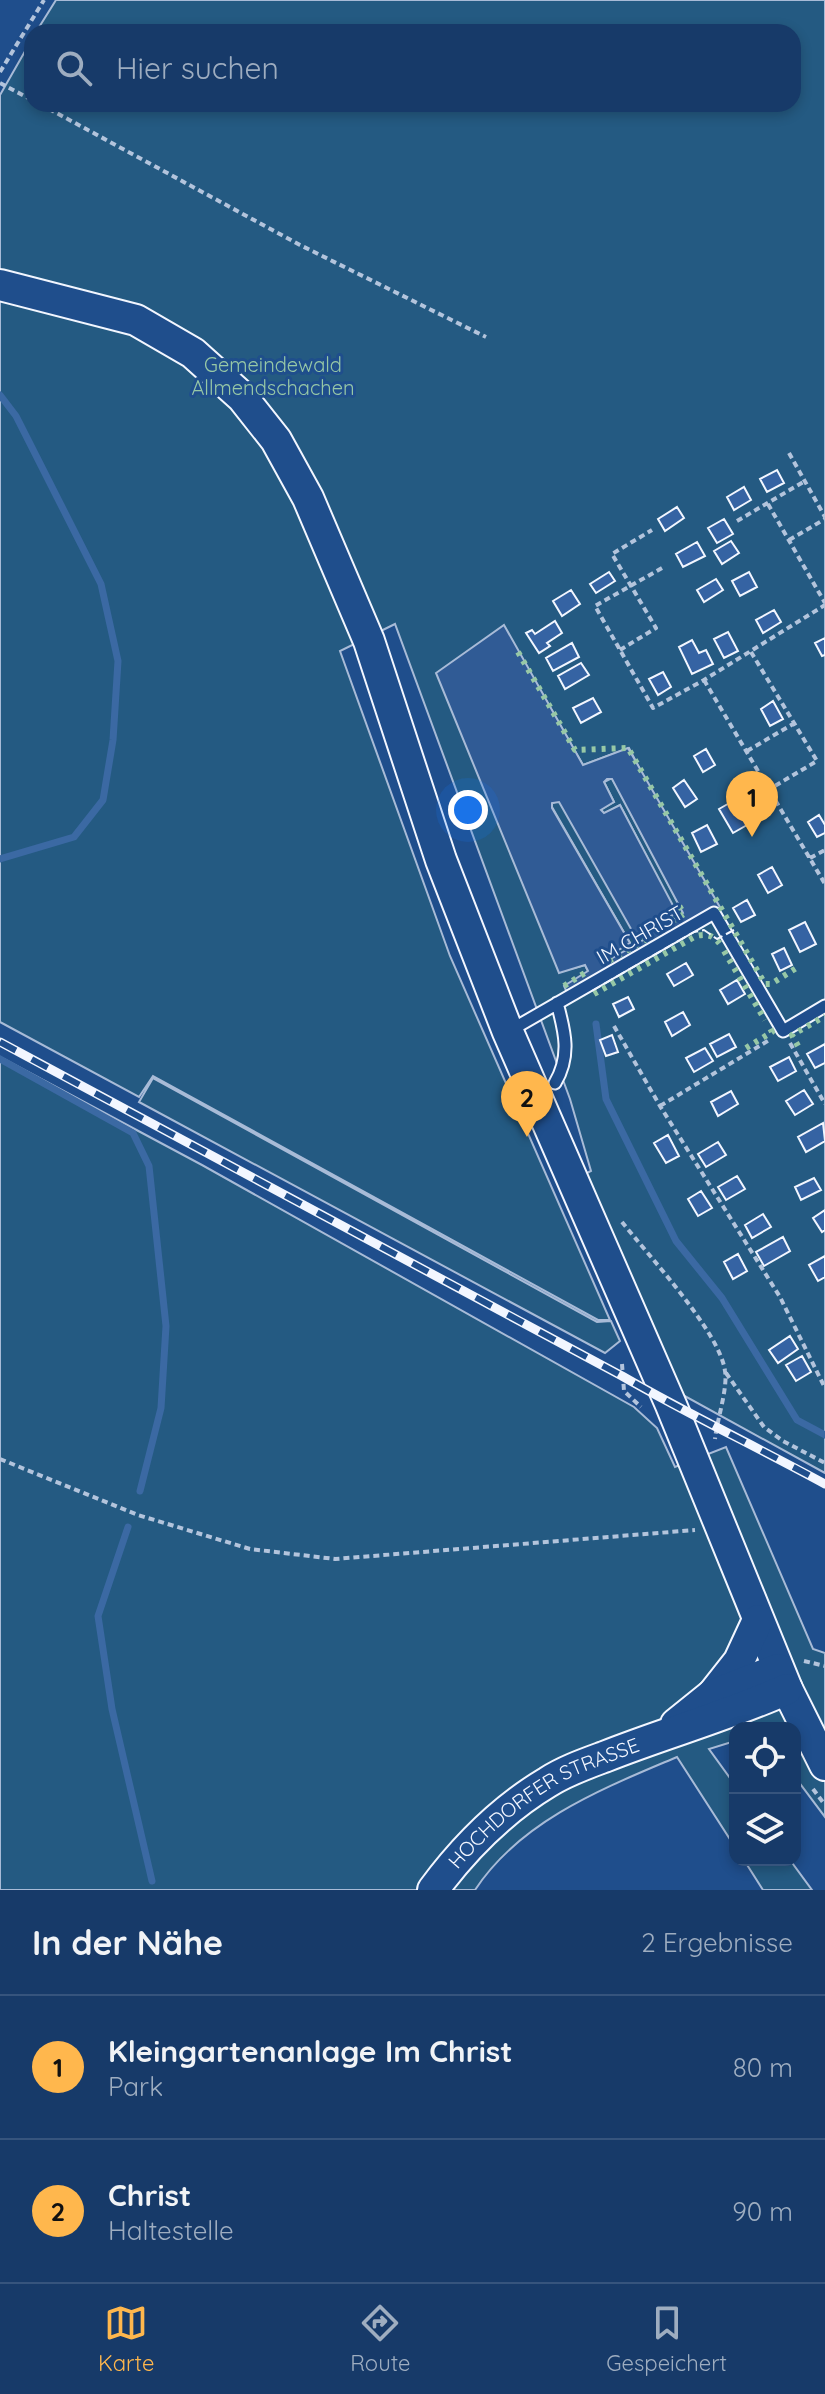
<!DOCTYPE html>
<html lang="de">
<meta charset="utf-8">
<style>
body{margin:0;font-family:Quicksand,sans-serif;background:#244571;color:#f1f3f6}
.controls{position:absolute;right:24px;bottom:24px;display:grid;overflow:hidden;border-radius:16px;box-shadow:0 4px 12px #0003}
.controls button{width:72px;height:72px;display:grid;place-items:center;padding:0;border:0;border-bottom:2px solid #36547d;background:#173a69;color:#f1f3f6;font:40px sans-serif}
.you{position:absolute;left:468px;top:810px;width:28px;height:28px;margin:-20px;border:6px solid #fff;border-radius:50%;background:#1a73e8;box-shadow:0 0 0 12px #1a73e833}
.badge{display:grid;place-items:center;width:52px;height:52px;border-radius:50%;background:#ffb74d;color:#111;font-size:26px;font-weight:700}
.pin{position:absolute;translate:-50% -66px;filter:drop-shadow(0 2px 4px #0008)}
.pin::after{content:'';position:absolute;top:42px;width:28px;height:24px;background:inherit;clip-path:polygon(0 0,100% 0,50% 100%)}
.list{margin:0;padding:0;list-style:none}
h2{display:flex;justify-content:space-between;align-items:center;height:104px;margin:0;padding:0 32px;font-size:34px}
h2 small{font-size:26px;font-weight:400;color:#9eadc0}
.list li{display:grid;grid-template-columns:52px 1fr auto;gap:24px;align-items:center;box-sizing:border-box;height:144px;padding:0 32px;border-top:2px solid #36547d}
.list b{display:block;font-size:30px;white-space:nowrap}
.list p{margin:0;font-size:26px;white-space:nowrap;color:#9eadc0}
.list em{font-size:26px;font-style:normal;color:#9eadc0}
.icon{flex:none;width:44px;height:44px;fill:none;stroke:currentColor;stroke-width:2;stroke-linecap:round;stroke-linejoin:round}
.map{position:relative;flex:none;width:825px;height:1890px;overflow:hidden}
.search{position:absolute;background:#173a69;box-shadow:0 4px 12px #0003;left:24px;right:24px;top:24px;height:88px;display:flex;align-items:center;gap:20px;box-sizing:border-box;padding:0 28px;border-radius:24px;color:#9eadc0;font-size:30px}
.sheet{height:392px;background:#173a69}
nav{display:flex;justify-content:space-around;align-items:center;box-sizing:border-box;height:112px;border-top:2px solid #36547d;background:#173a69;font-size:22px;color:#9eadc0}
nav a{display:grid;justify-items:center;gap:4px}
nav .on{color:#ffb74d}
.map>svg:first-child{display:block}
.green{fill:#245a82;stroke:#a8bbd7;stroke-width:2;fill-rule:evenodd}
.parking{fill:#305b95;stroke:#a8bbd7;stroke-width:2;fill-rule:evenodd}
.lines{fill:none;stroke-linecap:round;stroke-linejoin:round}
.stream{stroke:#3b69a3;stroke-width:7}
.building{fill:#3563a3;stroke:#f2f6ff;stroke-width:2}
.lane-casing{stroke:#f2f6ff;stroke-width:15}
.secondary-casing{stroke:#f2f6ff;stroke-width:34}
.path{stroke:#b3c4dc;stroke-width:4;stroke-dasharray:6 4;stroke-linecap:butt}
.lane{stroke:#1f4e8c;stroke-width:11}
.secondary{stroke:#1f4e8c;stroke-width:30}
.rail-casing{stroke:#f2f6ff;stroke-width:9}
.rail{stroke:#1f4e8c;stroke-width:6;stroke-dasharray:18;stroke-linecap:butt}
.hedge{stroke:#97c8a6;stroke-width:6;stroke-dasharray:4 6;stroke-linecap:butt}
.fence{stroke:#f2f6ff;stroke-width:2;stroke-dasharray:10 4;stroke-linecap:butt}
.labels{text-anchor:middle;stroke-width:6;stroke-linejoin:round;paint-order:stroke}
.park-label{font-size:20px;fill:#97c8a6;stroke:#1f4e8c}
.street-label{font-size:20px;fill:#f2f6ff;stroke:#1f4e8c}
</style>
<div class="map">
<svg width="825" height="1890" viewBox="0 0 825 1890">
<rect width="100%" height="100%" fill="#1f4e8c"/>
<path class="green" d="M56,0h769v1473l-144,-79 -100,-218 10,-5 -21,-72 -175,-475 -55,27 110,305 160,364h-12l-445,-244 -14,21 -139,-75v-927l32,-56v65h761v-72h-757zM503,625l80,140 46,-17 85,165 -126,58 -3,-6 -26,7z
M612,778l72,136 -21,13 -3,-5 16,-9 -56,-108 -16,9 -3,-5 13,-7 -10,-20z
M559,801l91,136 -41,24 -2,-4 23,-14 -78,-136v-4z
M0,1057l202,108 432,242 23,21 18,39 51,-20 87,202 12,4v164l-30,-40v-49h-60v13l-26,8 26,36v62l-58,-90c-73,31 -156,63 -202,133h-475z
M153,1078l444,244 14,-1 9,20 -15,12 -466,-251z
M744,1860h46l22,30h-49z"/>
<path class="parking" d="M504,625l79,140 45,-17 93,161 -152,88 -5,-11 24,-15 -3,-6 -26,8 -123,-300zM607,779h5l71,134 -20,14 -3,-5 17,-9 -57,-108 -16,8 -3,-3 13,-8 -10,-20zM559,802l76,134 13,-2 2,2 -41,24 -2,-3 23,-14 -78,-135v-5z"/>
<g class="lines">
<path class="stream" d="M0,395l16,21 85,168 17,77 -5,79 -10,60 -29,37 -74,22
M596,1024l10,75 70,142 46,57 75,122 28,15
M0,1059l133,74 16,33 17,160 -5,82 -21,83
M128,1527l-30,89 14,93 40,172"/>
</g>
<path class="building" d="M777,470l7,13 -17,9 -7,-13z
M744,487l7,13 -17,10 -7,-13z
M677,507l7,11 -19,13 -7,-12z
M724,519l9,15 -16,9 -9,-15z
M731,541l8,12 -17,11 -8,-13z
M697,542l8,14 -22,11 -7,-13z
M609,572l6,9 -19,12 -6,-9z
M749,572l8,15 -17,9 -8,-15z
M716,579l7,11 -19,12 -7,-12z
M571,590l9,14 -18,12 -9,-15z
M774,610l7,12 -18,11 -7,-13z
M555,621l7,12 -15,10 3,3 -11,7 -13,-20 6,-3 3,4z
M728,632l10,19 -14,7 -10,-19z
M825,638v17l-3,1 -7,-13z
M692,640l7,13 7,-3 7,14 -21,10 -13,-27z
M572,643l7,14 -26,14 -7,-13z
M581,663l8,12 -24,14 -7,-13z
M663,672l8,15 -13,8 -9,-16z
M593,698l8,14 -20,11 -8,-15z
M773,701l10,18 -13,7 -9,-17z
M706,749l9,16 -12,7 -9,-16z
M684,780l13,19 -12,8 -12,-19z
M733,801l14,24 -14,8 -14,-24z
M819,815l6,10v8l-8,4 -9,-15z
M707,825l10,19 -16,8 -9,-19z
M772,867l10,18 -14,8 -10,-18z
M747,900l8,15 -14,7 -8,-14z
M805,922l11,22 -16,8 -11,-22z
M784,948l8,17 -12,6 -8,-17z
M686,963l7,12 -19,11 -7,-12z
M737,980l8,14 -17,10 -8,-14z
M628,997l6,12 -15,8 -6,-13z
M683,1012l7,13 -18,11 -7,-14z
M729,1034l7,13 -19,10 -7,-13z
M612,1035l6,17 -12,4 -6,-16z
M825,1044v19l-10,5 -8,-14z
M705,1048l8,13 -19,11 -8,-14z
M789,1057l7,14 -18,10 -8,-14z
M804,1090l9,14 -18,11 -9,-14z
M731,1091l7,13 -20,12 -7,-14z
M823,1123l2,18 -19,11 -8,-15z
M668,1135l11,21 -13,7 -12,-20z
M718,1142l8,13 -20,12 -8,-13z
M737,1176l8,13 -19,11 -8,-13z
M814,1178l7,12 -20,10 -6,-13z
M701,1191l11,17 -14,8 -10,-17z
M825,1210v20l-3,2 -9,-14z
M763,1214l8,13 -19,11 -7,-13z
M783,1237l7,14 -26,15 -8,-14z
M738,1254l9,17 -14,8 -9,-17z
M825,1256v21l-7,4 -9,-16z
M790,1336l8,13 -20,14 -9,-13z
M802,1356l9,16 -15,9 -10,-16z"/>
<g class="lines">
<g class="lane-casing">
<path id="lane" d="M511,1030l203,-117 69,118 42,-25
M555,1083c16,-27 10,-51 2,-80"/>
</g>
<g class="secondary-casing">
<g id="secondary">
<path d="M0,285l136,35 57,33 49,44 34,43 32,58 61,143 72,219 67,172 163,373 116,284 38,76"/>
<path d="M713,1694l26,-33 19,-41"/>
<path d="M676,1724l36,-29 66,-26"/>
<path id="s1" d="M433,1890c31,-42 70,-81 115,-108 17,-11 37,-18 56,-25 60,-24 123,-41 183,-68"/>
</g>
</g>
<path class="path" d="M0,72l44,-72
M0,83l32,17
M40,104l260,141 186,92
M789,453l36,64
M768,504l57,99
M737,521l68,-40
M789,540l36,-21
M662,568l-67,38 58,102 51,-28 121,-75
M620,650l36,-22 -44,-74 40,-24
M751,652l66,109 -49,29
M704,680l121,204
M747,751l46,-27
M810,858l15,-8
M614,1026l46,80 120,191 45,91
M790,1043l35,61
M660,1106l111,-67
M622,1222c26,33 98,110 103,149 3,17 -8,49 -10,68
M622,1364l2,27 17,16
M726,1373l38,54 19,14 42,22
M0,1459l138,56 112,34 85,10 360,-29
M804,1661l21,5
M813,1789l12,16"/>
<use href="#lane" class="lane"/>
<use href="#secondary" class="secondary"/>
<g class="rail-casing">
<path id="rail" d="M0,1042l622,334c66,38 135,71 203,108"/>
</g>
<use href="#rail" class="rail"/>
<path class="hedge" d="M518,652l57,98 53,-2 137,236h6l27,-17
M663,927l21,-13 -7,-12
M724,951l41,69
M609,961l41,-24
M564,986l24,-15
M594,994l102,-58c12,-3 19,0 26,11
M798,1046l-6,-11 33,-19
M746,1048l26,-16 -3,-6"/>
<path class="fence" d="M592,991l102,-59 10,-2 13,9 17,-9"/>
</g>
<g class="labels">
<g class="park-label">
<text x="273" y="372">Gemeindewald<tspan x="273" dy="23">Allmendschachen</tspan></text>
</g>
<g class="street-label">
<text transform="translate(640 935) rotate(-30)" y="7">IM CHRIST</text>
<text dy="7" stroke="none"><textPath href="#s1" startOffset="144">HOCHDORFER STRASSE</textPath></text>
</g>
</g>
</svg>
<div class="controls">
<button><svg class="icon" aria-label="locate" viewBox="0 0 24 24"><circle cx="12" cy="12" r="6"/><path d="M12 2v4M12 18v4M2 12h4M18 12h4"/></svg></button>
<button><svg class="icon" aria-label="layers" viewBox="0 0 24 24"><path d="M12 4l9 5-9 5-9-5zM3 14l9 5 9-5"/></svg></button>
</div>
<div class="you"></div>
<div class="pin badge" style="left:752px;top:837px">1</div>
<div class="pin badge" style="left:527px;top:1137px">2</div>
<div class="search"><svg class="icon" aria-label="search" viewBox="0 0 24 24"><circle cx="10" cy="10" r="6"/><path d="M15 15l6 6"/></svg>Hier suchen</div>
</div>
<section class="sheet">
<h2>In der Nähe<small>2 Ergebnisse</small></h2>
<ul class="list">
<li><span class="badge">1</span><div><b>Kleingartenanlage Im Christ</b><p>Park</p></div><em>80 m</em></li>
<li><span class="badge">2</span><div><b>Christ</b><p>Haltestelle</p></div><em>90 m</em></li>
</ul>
</section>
<nav>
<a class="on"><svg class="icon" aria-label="map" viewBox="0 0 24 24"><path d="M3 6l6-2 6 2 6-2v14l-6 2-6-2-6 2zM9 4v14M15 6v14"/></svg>Karte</a>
<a><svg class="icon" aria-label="directions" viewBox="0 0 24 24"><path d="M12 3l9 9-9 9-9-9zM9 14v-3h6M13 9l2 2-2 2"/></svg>Route</a>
<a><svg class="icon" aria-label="saved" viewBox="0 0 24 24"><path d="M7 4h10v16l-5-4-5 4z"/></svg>Gespeichert</a>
</nav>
